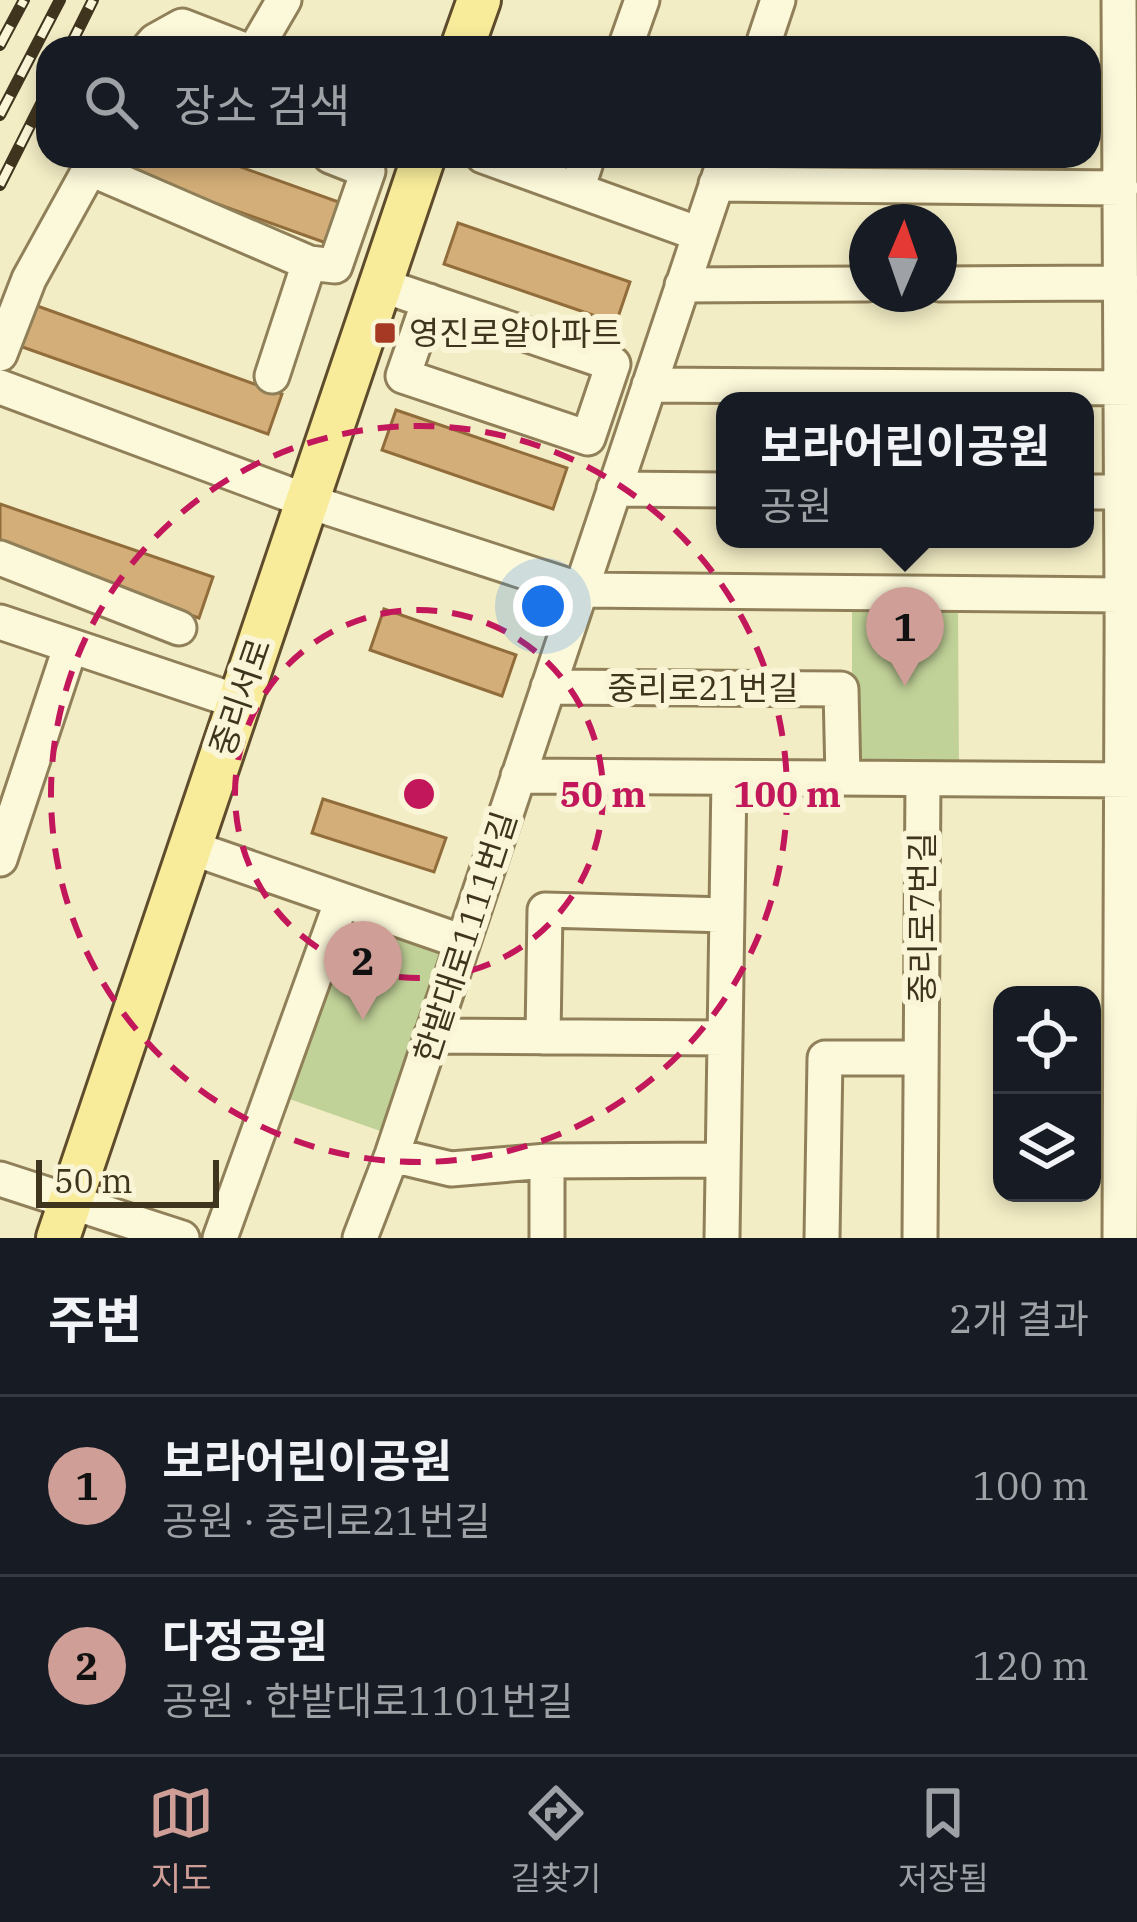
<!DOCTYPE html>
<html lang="ko">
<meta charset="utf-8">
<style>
body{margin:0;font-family:"IBM Plex Serif","Noto Sans KR",serif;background:#242831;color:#f1f3f6}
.controls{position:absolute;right:36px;bottom:36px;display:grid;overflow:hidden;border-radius:24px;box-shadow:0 6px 18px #0003}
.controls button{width:108px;height:108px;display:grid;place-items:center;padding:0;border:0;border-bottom:3px solid #363941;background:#171b24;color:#f1f3f6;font:60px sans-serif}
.compass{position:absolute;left:849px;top:204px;width:108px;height:108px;border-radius:50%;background:#171b24;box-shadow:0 6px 18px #0003;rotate:2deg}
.scale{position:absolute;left:36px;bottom:30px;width:183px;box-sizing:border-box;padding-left:12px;border:6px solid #3f341e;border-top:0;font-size:33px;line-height:42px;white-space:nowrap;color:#3f341e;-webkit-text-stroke:9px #f9f5d6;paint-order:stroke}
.you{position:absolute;left:543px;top:606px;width:42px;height:42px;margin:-30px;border:9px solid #fff;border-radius:50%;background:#1a73e8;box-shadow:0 0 0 18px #1a73e833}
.badge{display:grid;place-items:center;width:78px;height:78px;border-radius:50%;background:#cf9f97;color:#111;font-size:39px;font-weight:700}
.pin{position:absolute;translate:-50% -99px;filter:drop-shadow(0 3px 6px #0008)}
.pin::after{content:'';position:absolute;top:63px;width:42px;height:36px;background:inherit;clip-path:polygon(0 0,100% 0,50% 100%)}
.popup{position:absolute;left:716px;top:392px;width:378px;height:156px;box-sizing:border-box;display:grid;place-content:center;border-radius:24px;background:#171b24;filter:drop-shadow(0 3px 9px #0005);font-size:39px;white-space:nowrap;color:#9ea1a6}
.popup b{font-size:45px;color:#f1f3f6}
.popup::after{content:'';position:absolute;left:50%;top:100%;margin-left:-24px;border:24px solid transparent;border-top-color:#171b24}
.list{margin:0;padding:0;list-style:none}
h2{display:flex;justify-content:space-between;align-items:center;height:156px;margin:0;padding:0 48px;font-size:51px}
h2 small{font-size:39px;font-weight:400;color:#9ea1a6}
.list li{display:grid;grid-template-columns:78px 1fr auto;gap:36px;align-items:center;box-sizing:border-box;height:180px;padding:0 48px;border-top:3px solid #363941}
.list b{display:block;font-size:45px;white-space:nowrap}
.list p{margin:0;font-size:39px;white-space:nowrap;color:#9ea1a6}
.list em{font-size:39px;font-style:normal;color:#9ea1a6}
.icon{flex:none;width:66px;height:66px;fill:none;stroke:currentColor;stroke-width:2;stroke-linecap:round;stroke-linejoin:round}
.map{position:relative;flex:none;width:1137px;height:1238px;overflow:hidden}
.search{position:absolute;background:#171b24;box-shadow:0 6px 18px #0003;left:36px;right:36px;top:36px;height:132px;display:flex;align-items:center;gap:30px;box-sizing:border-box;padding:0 42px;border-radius:36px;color:#9ea1a6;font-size:45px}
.sheet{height:516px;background:#171b24}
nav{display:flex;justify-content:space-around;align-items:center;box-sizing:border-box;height:168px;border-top:3px solid #363941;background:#171b24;font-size:33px;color:#9ea1a6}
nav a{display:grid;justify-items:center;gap:6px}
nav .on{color:#cf9f97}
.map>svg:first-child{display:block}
.green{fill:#c1d298}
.building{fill:#d4ae78;stroke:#926d3c;stroke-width:3}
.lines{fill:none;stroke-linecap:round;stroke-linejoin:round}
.minor-casing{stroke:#908059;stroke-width:39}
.major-casing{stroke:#5e4c2d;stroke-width:48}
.minor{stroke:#fcf8da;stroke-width:33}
.major{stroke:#f8ec9b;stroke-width:42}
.rail-casing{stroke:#3f341e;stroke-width:12}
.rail{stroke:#f9f5d6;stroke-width:8;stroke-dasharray:22;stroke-linecap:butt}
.ring{fill:none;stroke:#c2185b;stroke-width:6;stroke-dasharray:21 15}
.poi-dot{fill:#a53923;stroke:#f9f5d6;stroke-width:4.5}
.labels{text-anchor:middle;stroke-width:12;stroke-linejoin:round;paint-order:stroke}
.poi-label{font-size:33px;fill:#3f341e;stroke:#f9f5d6;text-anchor:start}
.street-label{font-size:33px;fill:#3f341e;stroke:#f9f5d6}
.centre{fill:#c2185b;stroke:#f9f5d6;stroke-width:6}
.ring-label{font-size:36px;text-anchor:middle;font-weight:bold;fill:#c2185b;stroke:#f9f5d6;stroke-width:12;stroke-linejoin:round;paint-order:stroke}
</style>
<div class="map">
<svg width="1137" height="1238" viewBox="0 0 1137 1238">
<rect width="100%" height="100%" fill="#f3edc5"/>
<path class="green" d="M852,602h106l1,168h-107z
M344,908l104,37 -65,187 -105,-37z"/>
<path class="building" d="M109,156h101l134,48 -15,40 -223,-80z
M458,223l172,59 -14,41 -172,-59z
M29,303l253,91 -14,40 -254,-90z
M396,410l171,58 -14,41 -171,-59z
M0,504l213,73 -14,41 -199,-68z
M384,609l132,46 -14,41 -132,-46z
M323,799l123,39 -12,34 -122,-39z"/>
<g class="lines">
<g class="minor-casing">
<path id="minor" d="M1119,0c4,413 4,825 1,1238
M149,48l6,-7 27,-15 57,22
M256,48l28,-48
M625,48l17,-48
M762,48l16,-48
M483,156l216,78
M91,169l218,94 26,3 33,-95 -38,-15
M716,184l405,4
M577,190l11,-34
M939,284l183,-1
M381,285l232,79 -25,74 -185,-62 26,-75
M682,285l185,-1
M0,354l29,-75 68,-123
M272,376l37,-113
M649,385l488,3
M0,387l307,114 274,89 539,5
M614,489l111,1
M1085,492h36
M0,558l179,70
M0,622l239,80
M548,687l293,2 2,89
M518,776l619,4
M189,847l274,95
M0,859l70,-211
M431,1036l294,2
M543,1037l2,-127 182,5
M392,1155l59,14 96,-8
M0,1179l182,59
M220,1238l122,-338
M360,1238l32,-83 334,-999
M547,1238v-77l176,-1
M722,1238l7,-460
M822,1238l3,-180h96
M920,1238l3,-459"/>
</g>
<g class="major-casing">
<path id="major" d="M462,48l17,-48
M58,1238l366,-1082"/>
</g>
<use href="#minor" class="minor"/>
<use href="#major" class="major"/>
<g class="rail-casing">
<path id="rail" d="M0,45l24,-45
M69,48l24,-48
M0,115l60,-115
M0,185l48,-95"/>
</g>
<use href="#rail" class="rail"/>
</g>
<g class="ring">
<circle cx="419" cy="794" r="184"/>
<circle cx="419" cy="794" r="368"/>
</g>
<rect class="poi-dot" x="373" y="321" width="24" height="24" rx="6"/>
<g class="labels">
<g class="poi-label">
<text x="409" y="345">영진로얄아파트</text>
</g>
<g class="street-label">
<text x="703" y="700">중리로21번길</text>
<text transform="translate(240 697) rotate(-71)" y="12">중리서로</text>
<text transform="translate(922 918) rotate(-90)" y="12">중리로7번길</text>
<text transform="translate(465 937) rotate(-72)" y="12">한밭대로1111번길</text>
</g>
</g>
<circle cx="419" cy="794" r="18" class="centre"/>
<g class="ring-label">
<text x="603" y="807">50 m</text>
<text x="787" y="807">100 m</text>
</g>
</svg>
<div class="controls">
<button><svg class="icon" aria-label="locate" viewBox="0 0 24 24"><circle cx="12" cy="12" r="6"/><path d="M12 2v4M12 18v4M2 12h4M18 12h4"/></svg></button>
<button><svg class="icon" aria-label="layers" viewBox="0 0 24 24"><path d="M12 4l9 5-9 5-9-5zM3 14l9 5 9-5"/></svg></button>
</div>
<svg class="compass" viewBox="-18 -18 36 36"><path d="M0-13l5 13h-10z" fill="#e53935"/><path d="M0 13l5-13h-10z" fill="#9ea1a6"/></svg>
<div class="scale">50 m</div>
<div class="you"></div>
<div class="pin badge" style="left:905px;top:686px">1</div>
<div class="popup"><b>보라어린이공원</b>공원</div>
<div class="pin badge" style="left:363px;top:1020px">2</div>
<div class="search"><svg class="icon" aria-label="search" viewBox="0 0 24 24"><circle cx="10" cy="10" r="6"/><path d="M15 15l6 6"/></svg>장소 검색</div>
</div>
<section class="sheet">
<h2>주변<small>2개 결과</small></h2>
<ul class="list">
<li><span class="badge">1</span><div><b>보라어린이공원</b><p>공원 · 중리로21번길</p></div><em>100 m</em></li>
<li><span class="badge">2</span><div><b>다정공원</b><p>공원 · 한밭대로1101번길</p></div><em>120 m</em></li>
</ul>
</section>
<nav>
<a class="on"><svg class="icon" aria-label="map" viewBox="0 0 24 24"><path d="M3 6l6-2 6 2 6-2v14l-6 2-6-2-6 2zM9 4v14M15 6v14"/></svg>지도</a>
<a><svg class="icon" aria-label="directions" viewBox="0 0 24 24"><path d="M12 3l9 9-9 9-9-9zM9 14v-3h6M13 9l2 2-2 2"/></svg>길찾기</a>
<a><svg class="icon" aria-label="saved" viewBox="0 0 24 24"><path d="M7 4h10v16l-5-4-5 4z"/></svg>저장됨</a>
</nav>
